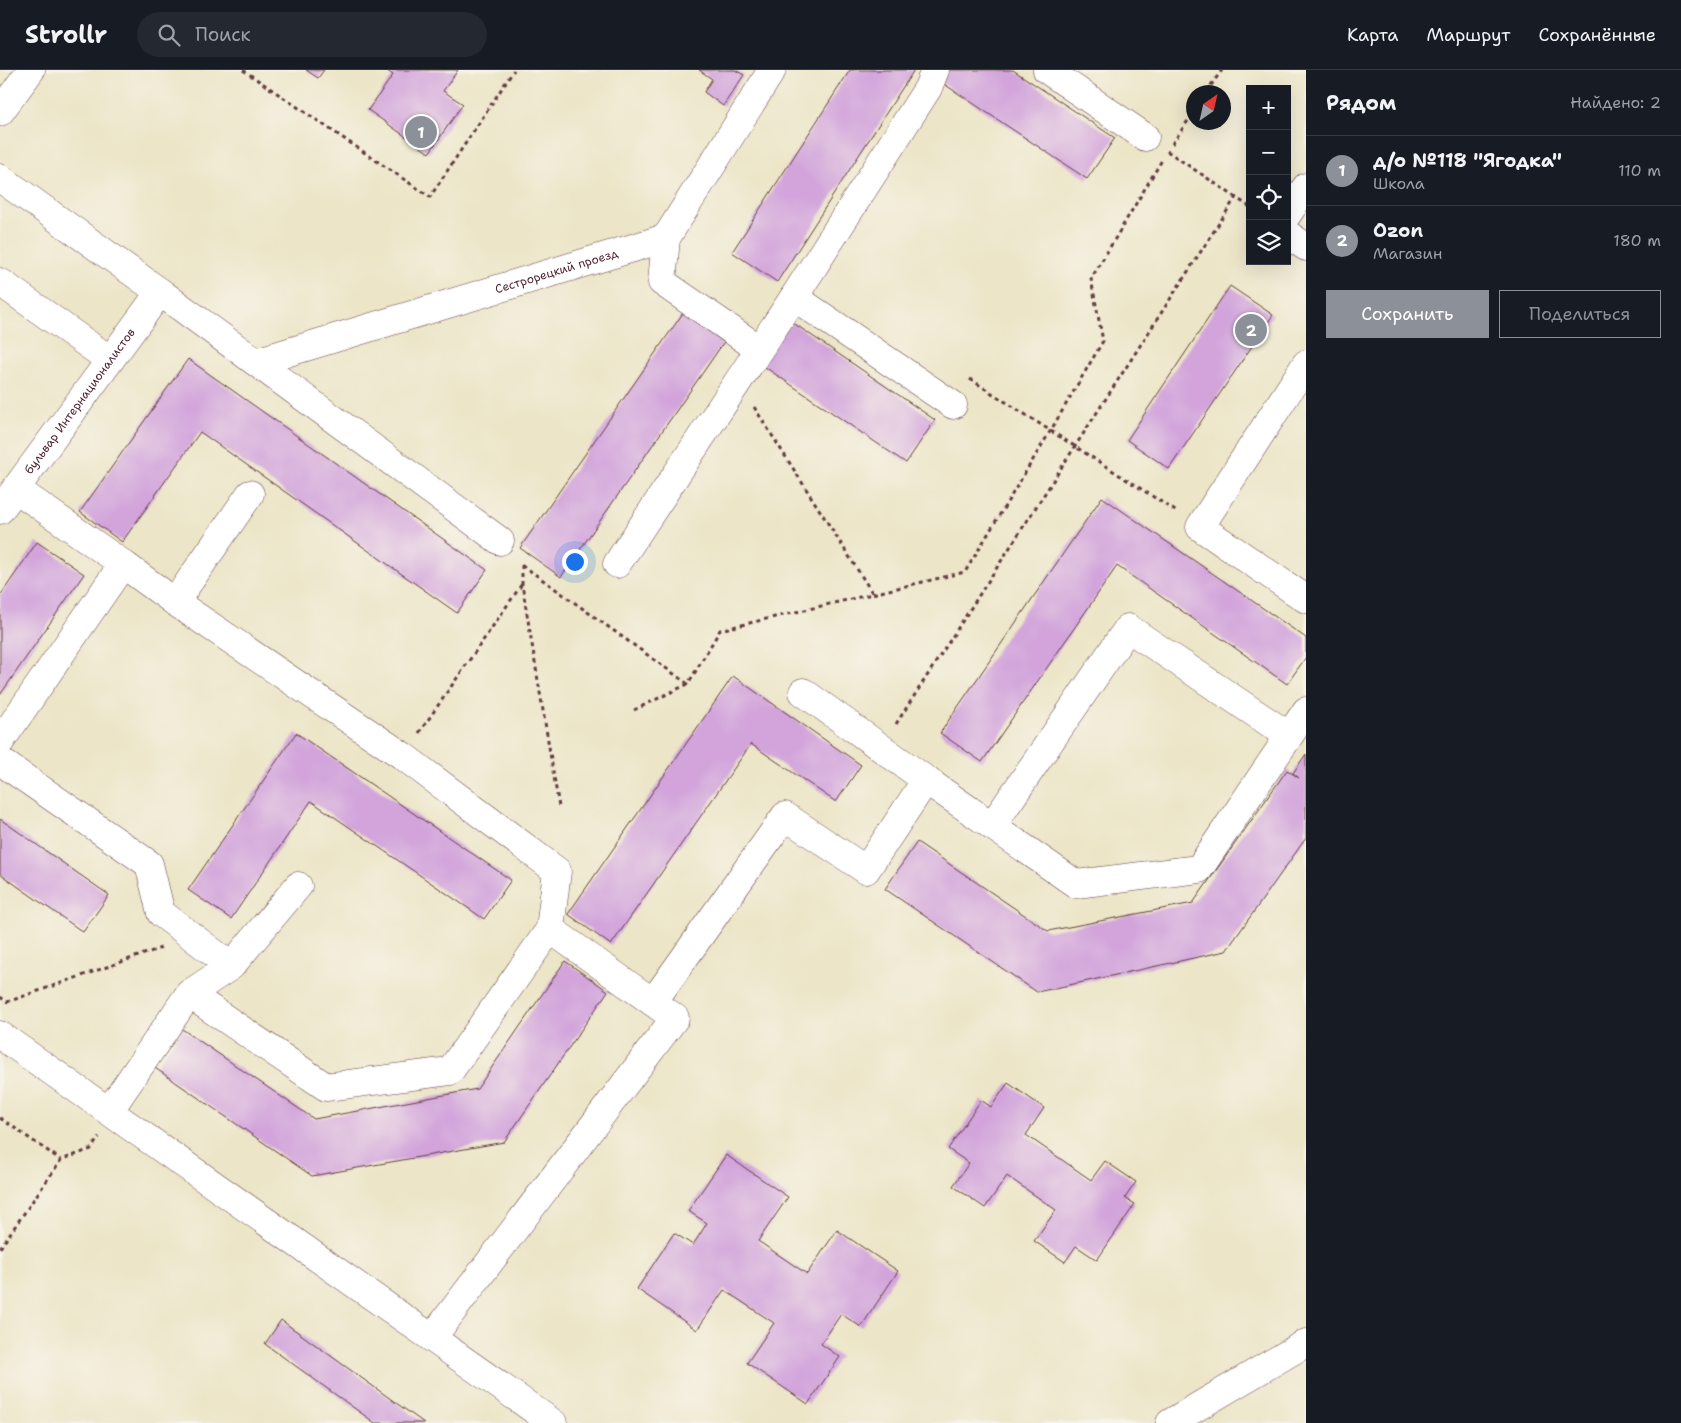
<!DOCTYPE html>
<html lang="ru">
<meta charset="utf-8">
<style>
body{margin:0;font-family:"Shantell Sans",sans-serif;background:#242831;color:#f1f3f6}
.controls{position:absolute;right:15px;top:15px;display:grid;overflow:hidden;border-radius:0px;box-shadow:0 5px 20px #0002}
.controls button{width:45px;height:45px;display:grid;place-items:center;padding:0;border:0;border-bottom:1px solid #363941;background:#171b24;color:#f1f3f6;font:25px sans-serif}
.compass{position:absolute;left:1186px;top:15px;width:45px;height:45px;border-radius:50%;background:#171b24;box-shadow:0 5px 20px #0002;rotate:34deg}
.you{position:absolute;left:574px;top:491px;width:18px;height:18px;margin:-12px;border:4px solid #fff;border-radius:50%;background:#1a73e8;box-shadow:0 0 0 8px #1a73e833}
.badge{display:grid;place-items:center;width:32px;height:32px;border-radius:50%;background:#8c9099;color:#fff;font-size:16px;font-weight:700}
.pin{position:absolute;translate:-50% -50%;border:2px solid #fff;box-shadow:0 1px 5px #0006}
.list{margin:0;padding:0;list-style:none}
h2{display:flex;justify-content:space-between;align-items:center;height:65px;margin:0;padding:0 20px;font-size:21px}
h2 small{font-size:16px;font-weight:400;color:#9ea1a6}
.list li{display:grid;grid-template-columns:32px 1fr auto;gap:15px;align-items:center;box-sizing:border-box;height:70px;padding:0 20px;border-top:1px solid #363941}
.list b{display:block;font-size:19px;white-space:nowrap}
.list p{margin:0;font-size:16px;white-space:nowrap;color:#9ea1a6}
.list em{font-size:16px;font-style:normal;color:#9ea1a6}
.actions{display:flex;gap:10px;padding:15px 20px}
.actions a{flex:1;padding:11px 0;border:1px solid #8c9099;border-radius:0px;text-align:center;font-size:18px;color:#8c9099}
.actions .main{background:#8c9099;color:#fff}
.icon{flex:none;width:28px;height:28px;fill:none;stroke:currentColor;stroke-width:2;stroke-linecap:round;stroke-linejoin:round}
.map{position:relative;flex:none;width:1306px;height:1353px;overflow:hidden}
header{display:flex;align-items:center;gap:30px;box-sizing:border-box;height:70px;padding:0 25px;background:#171b24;border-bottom:1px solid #363941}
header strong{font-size:24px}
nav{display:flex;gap:28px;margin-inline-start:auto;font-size:18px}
.search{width:350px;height:45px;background:#242831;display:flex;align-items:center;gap:12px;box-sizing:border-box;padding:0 18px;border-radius:28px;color:#9ea1a6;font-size:19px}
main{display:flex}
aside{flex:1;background:#171b24}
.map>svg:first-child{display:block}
.building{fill:#d2a4db}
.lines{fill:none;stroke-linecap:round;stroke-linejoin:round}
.minor-casing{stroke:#623d42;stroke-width:29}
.path{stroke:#623d42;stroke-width:3;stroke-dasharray:4 4;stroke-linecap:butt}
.minor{stroke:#fff;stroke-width:28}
.labels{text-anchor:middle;stroke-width:4;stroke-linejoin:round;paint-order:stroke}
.street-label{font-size:12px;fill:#4a1f2b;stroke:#f7f3e8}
</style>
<header>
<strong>Strollr</strong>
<div class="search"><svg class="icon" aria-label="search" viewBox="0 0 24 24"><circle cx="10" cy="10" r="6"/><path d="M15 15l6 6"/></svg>Поиск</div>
<nav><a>Карта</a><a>Маршрут</a><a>Сохранённые</a></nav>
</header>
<main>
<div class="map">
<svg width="1306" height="1353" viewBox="0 0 1306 1353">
<rect width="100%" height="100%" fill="#f7f3e8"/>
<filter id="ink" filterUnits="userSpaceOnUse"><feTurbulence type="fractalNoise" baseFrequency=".02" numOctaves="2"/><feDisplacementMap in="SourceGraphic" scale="10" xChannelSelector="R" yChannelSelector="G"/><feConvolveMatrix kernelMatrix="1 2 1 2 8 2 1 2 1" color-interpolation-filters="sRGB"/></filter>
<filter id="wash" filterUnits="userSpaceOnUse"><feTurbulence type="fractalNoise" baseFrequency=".0096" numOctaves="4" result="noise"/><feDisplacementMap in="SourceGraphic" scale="20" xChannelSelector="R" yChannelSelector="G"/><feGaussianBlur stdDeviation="1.12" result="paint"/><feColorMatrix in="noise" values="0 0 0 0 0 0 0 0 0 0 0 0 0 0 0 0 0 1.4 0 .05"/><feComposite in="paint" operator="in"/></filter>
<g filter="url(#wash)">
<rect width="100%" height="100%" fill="#ece5c7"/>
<g id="blocks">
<path class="building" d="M306,0h18l-6,8z
M386,0h72l-15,21 20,13 -34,49 -61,-43 25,-35z
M699,0h36l9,5 -21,31 -19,-14 8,-13z
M850,0h64l-137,212 -45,-30z
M949,0h64l102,68 -28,41 -146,-97z
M1230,216l43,29 -104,154 -42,-29z
M683,243l41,29 -163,235 -41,-29z
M789,250l146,100 -29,43 -147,-100z
M188,289l299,211 -30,43 -257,-181 -78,110 -42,-30z
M1102,427l204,141v19l-19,27 -170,-118 -135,196 -42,-29z
M37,472l47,32 -84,121v-99z
M733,606l128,89 -25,37 -85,-58 -140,201 -43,-31z
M296,663l215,147 -27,39 -173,-118 -80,118 -43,-29z
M1306,684v84l-80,113 -189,41 -152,-103 32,-47 131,89 145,-28 94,-133 12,8 -6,-5z
M0,749l109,76 -26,37 -83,-58z
M565,891l43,30 -104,151 -192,34 -157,-108 27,-39 132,90 163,-30z
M1008,1013l36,25 -18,27 65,45 14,-19 31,21 -11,16 10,6 -38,56 -21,-14 -11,16 -31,-21 22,-31 -49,-34 -22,32 -32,-22 16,-23 -21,-14 33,-49 10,7z
M726,1085l62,42 -30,44 49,33 30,-44 61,41 -37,56 -20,-13 -20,30 19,13 -32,47 -61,-41 27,-40 -50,-33 -27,40 -60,-41 37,-56 19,12 14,-22 -19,-12z
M281,1250l143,103h-49l-110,-79z"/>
</g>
</g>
<g filter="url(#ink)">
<use href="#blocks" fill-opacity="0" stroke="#623d42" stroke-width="1"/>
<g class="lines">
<g class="minor-casing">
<g id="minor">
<path d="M1047,0l98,67"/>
<path d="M0,42l31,-42"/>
<path d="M0,108l160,114"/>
<path d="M1287,145l19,-28"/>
<path d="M1287,164l19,13"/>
<path d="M666,168l-4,44 97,67"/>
<path d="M0,212l110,78"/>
<path d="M794,227l159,108"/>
<path id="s1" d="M256,292l410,-124 106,-168"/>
<path d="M1306,294l-106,163 106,72"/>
<path id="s2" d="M0,440l160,-218 340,249"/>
<path d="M123,494l52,38 228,154 154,115 -7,58"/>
<path d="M617,494l177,-267 134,-209 7,-18"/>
<path d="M175,532l75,-108"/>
<path d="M803,622l123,88"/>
<path d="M0,672l123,-178 -107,-75"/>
<path d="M0,691l149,103 12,49 70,53 -42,28 -80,117"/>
<path d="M992,756l136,-198 161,108"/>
<path d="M231,896l67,-80"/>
<path d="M189,924l137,93 124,-16 100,-142 125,89 -243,320"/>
<path d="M653,932l132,-186 81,54 60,-90 150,104 123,-15 107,-158"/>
<path d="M0,965l553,388"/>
<path d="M1170,1353l136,-80"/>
</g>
</g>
<path class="path" d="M243,0l187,127 84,-127
M1206,22l16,-22
M1172,74l22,-32
M1167,81l83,56
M970,309l207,133
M754,337l119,187
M522,495v19l37,223
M522,495l166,119
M634,640l54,-26 32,-54 245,-58 86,-142 52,-89 -12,-62 71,-119
M896,654l340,-527
M419,663l103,-149
M0,927l7,5 154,-54
M0,1048l61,42
M0,1178l61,-88 30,-11 8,-12"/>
<use href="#minor" class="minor"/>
</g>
</g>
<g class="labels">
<g class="street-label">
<text dy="4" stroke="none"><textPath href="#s1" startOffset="314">Сестрорецкий проезд</textPath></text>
<text dy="4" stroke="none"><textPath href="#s2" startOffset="135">бульвар Интернационалистов</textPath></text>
</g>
</g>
</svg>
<div class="controls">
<button>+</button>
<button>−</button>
<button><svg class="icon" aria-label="locate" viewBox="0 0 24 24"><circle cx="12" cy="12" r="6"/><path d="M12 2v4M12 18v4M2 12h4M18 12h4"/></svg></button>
<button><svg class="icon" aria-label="layers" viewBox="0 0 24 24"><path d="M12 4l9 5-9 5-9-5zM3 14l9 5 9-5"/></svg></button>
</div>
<svg class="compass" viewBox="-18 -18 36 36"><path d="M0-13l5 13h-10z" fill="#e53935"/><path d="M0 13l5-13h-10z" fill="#9ea1a6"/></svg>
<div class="you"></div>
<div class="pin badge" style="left:421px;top:62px">1</div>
<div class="pin badge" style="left:1251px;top:260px">2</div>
</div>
<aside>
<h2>Рядом<small>Найдено: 2</small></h2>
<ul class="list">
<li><span class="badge">1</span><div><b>д/о №118 &quot;Ягодка&quot;</b><p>Школа</p></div><em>110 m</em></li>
<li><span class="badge">2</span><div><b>Ozon</b><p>Магазин</p></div><em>180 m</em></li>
</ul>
<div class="actions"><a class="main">Сохранить</a><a>Поделиться</a></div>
</aside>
</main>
